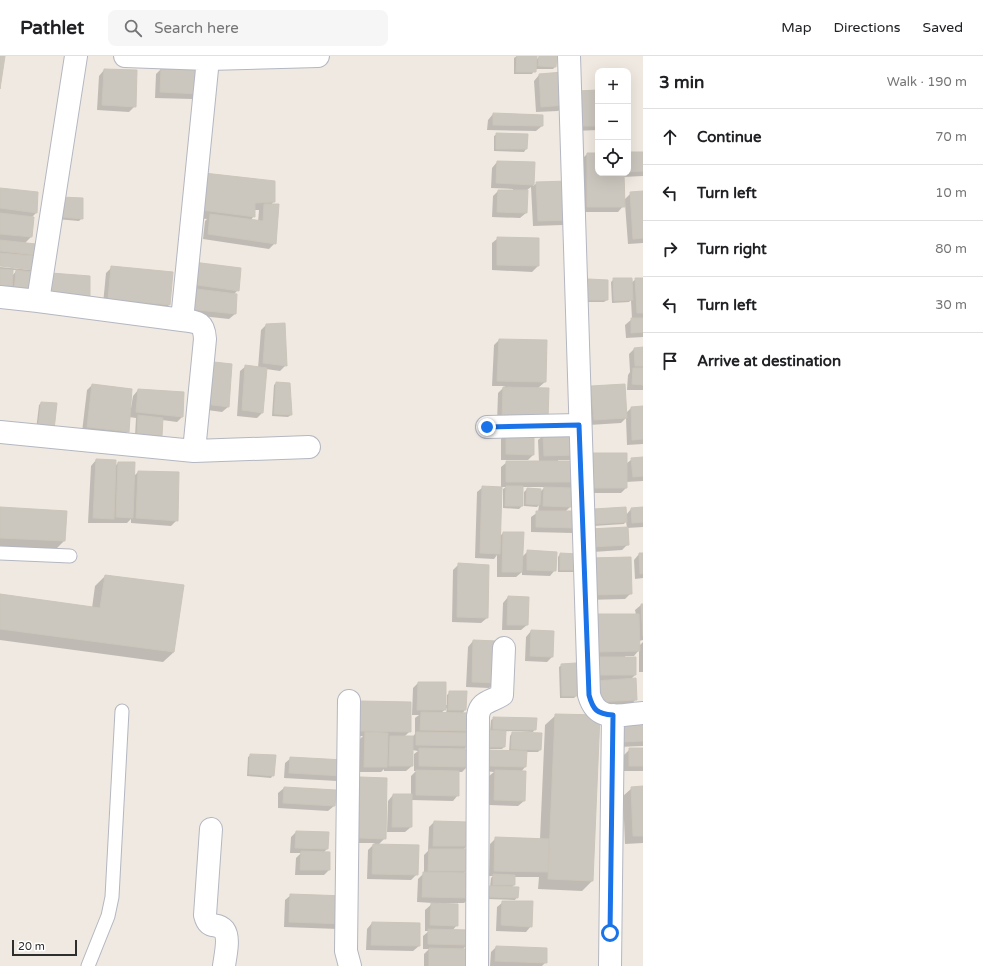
<!DOCTYPE html>
<meta charset="utf-8">
<style>
body{margin:0;font-family:"Varela Round",sans-serif;background:#f6f6f6;color:#202124}
.controls{position:absolute;right:12px;top:12px;display:grid;overflow:hidden;border-radius:8px;box-shadow:0 4px 16px #0002}
.controls button{width:36px;height:36px;display:grid;place-items:center;padding:0;border:0;border-bottom:1px solid #e0e0e0;background:#fff;color:#202124;font:20px sans-serif}
.scale{position:absolute;left:12px;bottom:10px;width:65px;box-sizing:border-box;padding-left:4px;border:2px solid #2e2e2e;border-top:0;font-size:11px;line-height:14px;white-space:nowrap;color:#2e2e2e;-webkit-text-stroke:3px #fff;paint-order:stroke}
.stop{position:absolute;width:12px;height:12px;margin:-9px;border:3px solid #1a73e8;border-radius:50%;background:#fff}
.stop.end{background:#1a73e8;border-color:#fff;box-shadow:0 1px 4px #0008}
.list{margin:0;padding:0;list-style:none}
h2{display:flex;justify-content:space-between;align-items:center;height:52px;margin:0;padding:0 16px;font-size:17px}
h2 small{font-size:13px;font-weight:400;color:#757577}
.list li{display:grid;grid-template-columns:26px 1fr auto;gap:12px;align-items:center;box-sizing:border-box;height:56px;padding:0 16px;border-top:1px solid #e0e0e0}
.list b{display:block;font-size:15px;white-space:nowrap}
.list em{font-size:13px;font-style:normal;color:#757577}
.icon{flex:none;width:22px;height:22px;fill:none;stroke:currentColor;stroke-width:2;stroke-linecap:round;stroke-linejoin:round}
.map{position:relative;flex:none;width:643px;height:910px;overflow:hidden}
header{display:flex;align-items:center;gap:24px;box-sizing:border-box;height:56px;padding:0 20px;background:#fff;border-bottom:1px solid #e0e0e0}
header strong{font-size:19px}
nav{display:flex;gap:22px;margin-inline-start:auto;font-size:14px}
.search{width:280px;height:36px;background:#f6f6f6;display:flex;align-items:center;gap:10px;box-sizing:border-box;padding:0 14px;border-radius:8px;color:#757577;font-size:15px}
main{display:flex}
aside{flex:1;background:#fff}
.map>svg:first-child{display:block}
.shadow{fill:#0003;fill-rule:evenodd}
.building{fill:#cbc7bf;stroke:#cbc5ba}
.lines{fill:none;stroke-linecap:round;stroke-linejoin:round}
.lane-casing{stroke:#b4b7c1;stroke-width:15}
.street-casing{stroke:#b4b7c1;stroke-width:24}
.lane{stroke:#fff;stroke-width:13}
.street{stroke:#fff;stroke-width:22}
.route{stroke:#1a73e8;stroke-width:5}
</style>
<header>
<strong>Pathlet</strong>
<div class="search"><svg class="icon" aria-label="search" viewBox="0 0 24 24"><circle cx="10" cy="10" r="6"/><path d="M15 15l6 6"/></svg>Search here</div>
<nav><a>Map</a><a>Directions</a><a>Saved</a></nav>
</header>
<main>
<div class="map">
<svg width="643" height="910" viewBox="0 0 643 910">
<rect width="100%" height="100%" fill="#efe9e1"/>
<path class="shadow" d="M517,0l19,1 -1,4 4,-4 16,10 -2,2h-18l-3,5h-18v-16z
M161,13l36,24 -5,6 -37,-1 1,-24z
M104,14l31,36 -6,6 -32,-2 2,-34z
M562,17l2,32 -6,6 -22,1 -2,-31 5,-6z
M598,35v39l-24,1z
M493,58l49,12 -6,5 -49,-1 1,-10z
M497,78l30,1 -1,14 -2,3 -30,-1v-15z
M629,97h14v23l-20,1 1,23 7,-7 12,-1v51l-15,1 -3,-40 -7,8h-36v-53l5,-5h11v19h30z
M497,106l37,1 -1,23 4,-3 32,36 -6,6 -30,1 -2,-39 -4,3 -1,23 -6,5 -28,-1 1,-21 5,-5h15v-2l-22,-1 1,-20z
M196,126l78,19 -3,4 4,38 -6,6 -66,-10 2,-18 2,-2 -13,-1zM254,154h5l-1,12 -8,-1 4,-5z
M0,133l37,4 -1,20 -5,5v19l-6,6 10,11 -3,3v11l-32,-3z
M57,144l25,18 -3,3 -23,-2z
M498,182l40,1v27l-6,6 -40,-2v-27z
M0,211l32,3 -2,2 -2,21h-28zM12,214h5l-5,6z
M112,211l60,6 -3,32 -6,5 -60,-6 3,-31z
M188,212l50,22 -4,4h2l-1,20 -6,5 -46,-5z
M614,223l17,4 5,-4h7v58l-17,1 -1,-13 7,-6 -1,-19 -2,2 -17,1 -1,-21z
M588,224l19,20 -3,2h-19l1,-19z
M266,269l20,40 -6,6 -14,-2 -4,44 -5,5 -20,-2 3,-45 6,-5 12,2 3,-38z
M499,284l46,42 -48,41 1,-30 7,-7h-13l2,-41z
M643,292v42h-16l1,-15 2,-3 -1,-18 5,-5z
M231,309l-3,42 -6,5 -15,-2 -10,-11z
M276,327l15,32 -3,2 -16,-1 2,-31z
M92,329l38,23h1l2,-12 5,-6 44,27 -5,5 -15,-2 -1,16 -2,2 -24,-2 1,-18 -7,-1 -1,14 -5,6 -41,-5 5,-42z
M592,331l34,26 5,-5 12,-1v37l-16,1 -1,-27 -5,5 -32,2 -3,-32z
M41,347l15,1 -20,26 3,-25z
M506,377l28,21 -6,6h-27v-21z
M544,379l32,19 -6,6h-12v2l19,19 -7,8 1,17 -6,6 13,15 -6,6 -41,-1v-15l7,-5 1,-7 -2,2 -13,-1v-14l3,-3 13,3 5,-5h-23v19l-3,3 -16,-1v-19l3,-2h-5l-1,49 3,-3 19,24 5,-5 28,18 -5,6 -28,-1v-3l-6,5h-19v-22l-3,4 -19,-1 2,-66 6,-5 18,1v-21l6,-5h32l-1,-22z
M643,402v23l-17,1v6l-5,5h-35v-33l40,4 6,-5z
M96,404l19,6 3,-3 15,14 5,-5 39,48 -6,6 -40,-3v-4l-4,4h-39l3,-57z
M0,452l64,33 -10,10 -54,-3z
M643,452v19l-16,1 -1,-7 -2,3 -31,2 -1,-13 34,2 5,-6z
M585,480l43,8 -6,6 -29,2z
M560,498l17,16 -3,2h-16v-15z
M639,498h4v24l-8,1 -1,-19z
M459,508l28,54 -6,5 -29,-1 1,-52z
M584,509l47,28 -6,6 -39,1z
M105,520l69,76 -11,10 -163,-22v-45l92,13 3,-22z
M508,541l19,28 -6,5h-19l1,-27z
M641,549h2v35l-4,1v5l4,-4v30h-4v-22l-5,6h-9l10,19 -5,5 6,19 -5,6 -41,2 -4,-44 50,-48 -1,-5z
M531,575l21,26 -5,5 -22,-1 1,-24z
M473,585l22,42 -6,5 -23,-1 2,-40z
M562,609l15,30 -3,3h-14l-1,-31z
M418,627l27,22h2v-10l3,-3 15,18 -3,4h8l-3,32 -3,4 3,17 -5,5h-4v23l-5,6 -42,-1v27l-6,5h-18l1,-31 5,-6h18v-19l5,-5h-2v-17l4,-3 -6,-1v16l-6,5h-22v-2l-3,3h-22l1,-33 3,-3h-8v-28l6,-6 49,29 -6,6h8l3,-3v-16l4,-3h-7l1,-27zM447,652l-1,5h-5z
M556,659l36,166 -10,10 -44,-2 1,-12h-25v8l-3,3 6,9 -2,3 -28,-1v-9l3,-3 1,-9 2,-2h-4l1,-32 6,-6 44,1 5,-114z
M494,662l41,11 -2,3 -28,-1 -1,16 -2,2h-20l8,-18 1,-11z
M643,669v21l-26,1z
M512,677l28,17 -2,2h-12l-1,15 -4,5 3,29 -6,5 -29,-1v-29l5,-4 -10,-1v-14l6,-6 19,1 1,-16z
M630,693h13v22h-19v-16z
M251,699l22,20 -2,3 -24,-2 1,-19z
M291,702l51,18 -5,5 -53,-3 1,-15z
M360,722l25,60 -7,7 39,29 -6,6 -44,-1 1,-29 7,-7h-21l1,-59z
M643,731v56l-18,1 -2,-48 9,-8z
M284,732l51,3 -1,15 -6,5 -50,-3v-15z
M434,766l33,24 -4,4 3,21 -3,3 7,24 -6,5h-25v2l18,20 -5,6 15,14 -5,5 6,16h-44v-12l5,-5h-6v-13l6,-5h-4v-21l8,-7 -16,-1 1,-23 6,-6v-18l4,-4 1,-24z
M296,776l31,17 -4,4 6,17 -5,5h-29l1,-17 5,-5h-11l1,-16z
M291,839l53,2 -6,32 -54,-2 1,-27z
M503,846l28,24 -5,6 -30,-1 1,-24z
M372,867l47,1v22l-6,5 -47,-1 1,-21z
M496,891l50,15 -4,4h-52l1,-14z"/>
<path class="building" d="M0,0h5l-5,33z
M517,0h20l-1,16h-20z
M539,0h18l-1,11 -18,-1z
M161,12l38,1 -1,25 -38,-2z
M104,13l33,1 -1,37 -34,-2z
M563,16l2,33 -24,2 -2,-33z
M598,34v36h-19l-1,-35z
M493,57l50,2v11l-50,-1z
M496,77l32,1 -1,15h-31z
M629,96h14v19l-13,1z
M587,97h11v20h26l1,34h-38z
M497,105l38,1 -1,23 -38,-2z
M204,117l71,8v21l-20,1v14l-54,-7z
M569,125l1,39 -32,1 -2,-39z
M0,132l38,4 -1,21 -37,-5z
M498,134h30l-1,23 -30,-1z
M643,135v47l-10,1 -3,-47z
M60,141l23,1v21l-24,-2z
M264,148h15l-3,40 -68,-10 2,-20 53,7z
M0,157l34,4 -2,20 -32,-3z
M497,181l42,1v28l-42,-1z
M0,184l36,4v11l-36,-4z
M0,197l35,3 -1,14 -34,-4z
M193,206l48,6 -2,23 -49,-7z
M111,210l62,6 -3,33 -62,-6z
M0,213l13,1 -1,22 -12,-1z
M16,214l15,2 -2,22 -15,-2z
M51,217l39,3v24l-41,-4z
M613,222h19l1,22 -19,1z
M635,222h8v35h-6z
M588,223l20,1v20h-21z
M189,232l48,6 -1,20 -48,-5z
M631,262h12v14l-12,1z
M285,267l2,43 -24,-3 3,-39z
M499,283l48,1 -1,42 -49,-1z
M643,291v19h-8l-1,-18z
M205,305l27,3 -3,43 -17,-2 -10,-12z
M245,309l22,3 -4,45 -21,-3z
M633,312h10v17l-11,-1z
M276,326l14,1 2,32 -18,-1z
M92,328l40,5 -3,43 -42,-5z
M625,328l2,34 -33,2 -3,-34z
M503,331l46,1 -1,32 -46,-2z
M138,333l46,3 -1,25 -47,-5z
M41,346l16,1 -3,27 -16,-2z
M643,350v33l-11,1 -1,-33z
M138,359l25,3 -1,18 -25,-2z
M506,376h28v23l-28,-1z
M576,376l1,23 -33,1 -1,-22z
M591,397h36v35h-36z
M643,401v19l-10,1 -2,-19z
M96,403l20,1 -2,59 -21,-1z
M506,405h72v21h-72z
M118,406h17l-2,56 -17,-1z
M138,415l41,1 -1,49 -42,-3z
M482,430l20,1 -2,67 -20,-1z
M506,430h17v20h-18z
M544,431l29,1 -1,19 -29,-1z
M527,432l14,1 -1,16 -14,-1z
M0,451l67,4 -2,30 -65,-3z
M626,451l1,15 -32,2 -1,-15z
M643,451v15l-11,1 -1,-15z
M536,455h43v17l-43,-1z
M628,471l1,18 -38,2 -1,-18z
M503,476h21l-2,40h-20z
M527,494l30,2 -1,19 -29,-1z
M560,497l18,1v16h-18z
M639,497h4v20l-3,1z
M631,501l1,37 -41,1 -1,-37z
M458,507l31,2 -1,53 -31,-1z
M105,519l79,10 -10,67 -174,-23v-35l100,14z
M508,540l21,1 -1,28h-21z
M641,548h2v32z
M595,558h44l1,37 -44,1z
M531,574l23,1 -1,26 -23,-1z
M473,584l24,1 -1,42 -24,-1z
M591,601h45v18h-45z
M576,607l2,33h-16l-1,-32z
M636,622l1,22 -42,2 -1,-21z
M418,626h28v28h-29z
M449,635h18l-1,19h-18z
M360,645l51,1v30l-51,-1z
M421,656l50,1v18l-51,-1z
M555,658l45,1 -7,166 -45,-2z
M493,661l44,1 -1,12 -43,-1z
M622,668h21v17l-21,1z
M484,674l22,1 -1,16h-21z
M365,676l23,1 -1,34h-23z
M416,676l53,1 -1,13 -52,-1z
M512,676l30,1 -1,17 -30,-1z
M390,680h23v30h-24z
M419,692l49,1v18l-49,-1z
M629,692h14v18h-14z
M489,694l38,1 -1,16 -37,-1z
M250,698l26,1 -2,21 -25,-2z
M290,701l54,3 -1,16 -54,-3z
M416,714l43,1v25l-43,-1z
M495,714l31,1 -1,30 -31,-1z
M360,721l27,1 -1,61 -27,-1z
M643,730v50h-10l-2,-49z
M284,731l52,3 -1,16 -52,-3z
M393,738h19v33h-20z
M434,765l34,1v24h-35z
M296,775l33,1 -1,17 -33,-1z
M495,781l54,2 -1,33 -54,-1z
M373,788l46,1 -1,30 -46,-1z
M429,793h38v22h-39z
M301,795l29,1v18h-30z
M423,816l48,1 -1,25 -48,-1z
M493,818l22,1v10h-22z
M489,830l30,1 -1,11 -29,-1z
M290,838l56,2 -2,28 -55,-2z
M502,845h31l-1,26 -31,-2z
M431,847l27,1v22l-28,-1z
M372,866l48,1v23l-49,-1z
M428,873l41,1 -1,15 -40,-1z
M496,890l51,2v15l-52,-2z
M429,892l40,1v17h-40z"/>
<g class="lines">
<g class="lane-casing">
<path id="lane" d="M0,497l70,3
M88,910l20,-50 4,-19 10,-186"/>
</g>
<g class="street-casing">
<path id="street" d="M125,0l83,3 110,-3
M569,0l20,639c8,28 30,20 54,18
M0,241l38,4 38,-245
M38,245l144,19 26,-261
M182,264c16,2 22,2 23,19l-11,112
M487,371l92,-2
M0,376l194,19 115,-4
M349,645l-3,250 4,15
M211,773l-6,86c4,16 11,6 19,15 6,8 1,27 0,36
M477,910l1,-250c2,-15 13,-14 24,-21l2,-47
M610,910l3,-251"/>
</g>
<use href="#lane" class="lane"/>
<use href="#street" class="street"/>
</g>
<g class="lines">
<path class="route" d="M487,371l92,-2 10,270c4,15 8,19 24,20l-3,218"/>
</g>
</svg>
<div class="controls">
<button>+</button>
<button>−</button>
<button><svg class="icon" aria-label="locate" viewBox="0 0 24 24"><circle cx="12" cy="12" r="6"/><path d="M12 2v4M12 18v4M2 12h4M18 12h4"/></svg></button>
</div>
<div class="scale">20 m</div>
<div class="stop" style="left:610px;top:877px"></div>
<div class="stop end" style="left:487px;top:371px"></div>
</div>
<aside>
<h2>3 min<small>Walk · 190 m</small></h2>
<ul class="list">
<li><svg class="icon" aria-label="ahead" viewBox="0 0 24 24"><path d="M12 20V5M6 11l6-6 6 6"/></svg><div><b>Continue</b></div><em>70 m</em></li>
<li><svg class="icon" aria-label="left" viewBox="0 0 24 24"><path d="M17 20v-9H6M10 6l-5 5 5 5"/></svg><div><b>Turn left</b></div><em>10 m</em></li>
<li><svg class="icon" aria-label="right" viewBox="0 0 24 24"><path d="M7 20v-9h11M14 6l5 5-5 5"/></svg><div><b>Turn right</b></div><em>80 m</em></li>
<li><svg class="icon" aria-label="left" viewBox="0 0 24 24"><path d="M17 20v-9H6M10 6l-5 5 5 5"/></svg><div><b>Turn left</b></div><em>30 m</em></li>
<li><svg class="icon" aria-label="arrive" viewBox="0 0 24 24"><path d="M6 21V4h12l-3 4 3 4H6"/></svg><div><b>Arrive at destination</b></div></li>
</ul>
</aside>
</main>
